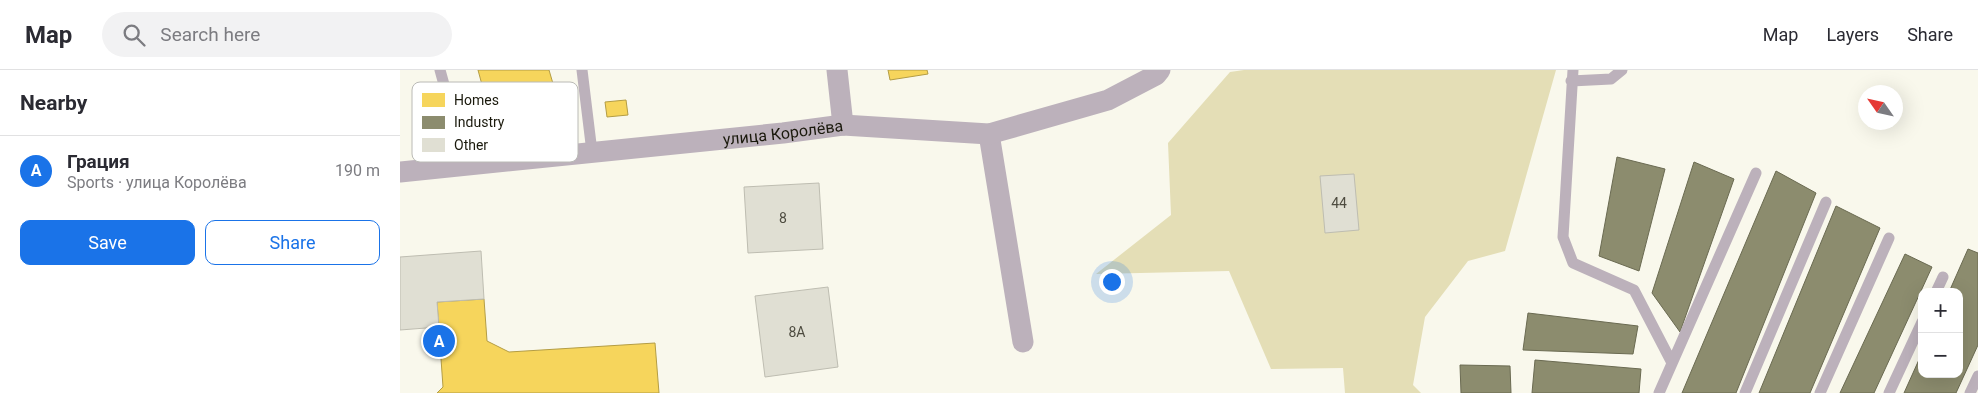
<!DOCTYPE html>
<meta charset="utf-8">
<style>
body{margin:0;font-family:Roboto,sans-serif;background:#f2f2f3;color:#2b2b33}
.controls{position:absolute;right:15px;bottom:15px;display:grid;overflow:hidden;border-radius:10px;box-shadow:0 5px 20px #0002}
.controls button{width:45px;height:45px;display:grid;place-items:center;padding:0;border:0;border-bottom:1px solid #e1e1e2;background:#fff;color:#2b2b33;font:25px sans-serif}
.compass{position:absolute;left:1458px;top:15px;width:45px;height:45px;border-radius:50%;background:#fff;box-shadow:0 5px 20px #0002;rotate:304deg}
.you{position:absolute;left:711px;top:211px;width:18px;height:18px;margin:-12px;border:4px solid #fff;border-radius:50%;background:#1a73e8;box-shadow:0 0 0 8px #1a73e833}
.badge{display:grid;place-items:center;width:32px;height:32px;border-radius:50%;background:#1a73e8;color:#fff;font-size:16px;font-weight:700}
.pin{position:absolute;translate:-50% -50%;border:2px solid #fff;box-shadow:0 1px 5px #0006}
.list{margin:0;padding:0;list-style:none}
h2{display:flex;justify-content:space-between;align-items:center;height:65px;margin:0;padding:0 20px;font-size:21px}
h2 small{font-size:16px;font-weight:400;color:#7c7c81}
.list li{display:grid;grid-template-columns:32px 1fr auto;gap:15px;align-items:center;box-sizing:border-box;height:70px;padding:0 20px;border-top:1px solid #e1e1e2}
.list b{display:block;font-size:19px;white-space:nowrap}
.list p{margin:0;font-size:16px;white-space:nowrap;color:#7c7c81}
.list em{font-size:16px;font-style:normal;color:#7c7c81}
.actions{display:flex;gap:10px;padding:15px 20px}
.actions a{flex:1;padding:11px 0;border:1px solid #1a73e8;border-radius:10px;text-align:center;font-size:18px;color:#1a73e8}
.actions .main{background:#1a73e8;color:#fff}
.icon{flex:none;width:28px;height:28px;fill:none;stroke:currentColor;stroke-width:2;stroke-linecap:round;stroke-linejoin:round}
.map{position:relative;flex:none;width:1578px;height:323px;overflow:hidden}
header{display:flex;align-items:center;gap:30px;box-sizing:border-box;height:70px;padding:0 25px;background:#fff;border-bottom:1px solid #e1e1e2}
header strong{font-size:24px}
nav{display:flex;gap:28px;margin-inline-start:auto;font-size:18px}
.search{width:350px;height:45px;background:#f2f2f3;display:flex;align-items:center;gap:12px;box-sizing:border-box;padding:0 18px;border-radius:28px;color:#7c7c81;font-size:19px}
main{display:flex}
aside{flex:1;background:#fff}
.map>svg:first-child{display:block}
.forest{fill:#e4deb6}
.homes{fill:#f6d55c;stroke:#b49d44}
.industry{fill:#8c8c6e;stroke:#6a6a51}
.building{fill:#e0dfd3;stroke:#bebdb1}
.lines{fill:none;stroke-linecap:round;stroke-linejoin:round}
.service{stroke:#bcb1bb;stroke-width:11}
.minor{stroke:#bcb1bb;stroke-width:21}
.labels{text-anchor:middle;stroke-width:5;stroke-linejoin:round;paint-order:stroke}
.number-label{font-size:14px;fill:#4e4c40}
.street-label{font-size:16px;fill:#1a190c;stroke:#fff}
.key{fill:#fff;stroke:#babab6;stroke-width:1}
.key-label{font-size:14px;fill:#1a190c}
</style>
<header>
<strong>Map</strong>
<div class="search"><svg class="icon" aria-label="search" viewBox="0 0 24 24"><circle cx="10" cy="10" r="6"/><path d="M15 15l6 6"/></svg>Search here</div>
<nav><a>Map</a><a>Layers</a><a>Share</a></nav>
</header>
<main>
<aside>
<h2>Nearby<small></small></h2>
<ul class="list">
<li><span class="badge">A</span><div><b>Грация</b><p>Sports · улица Королёва</p></div><em>190 m</em></li>
</ul>
<div class="actions"><a class="main">Save</a><a>Share</a></div>
</aside>
<div class="map">
<svg width="1578" height="323" viewBox="0 0 1578 323">
<rect width="100%" height="100%" fill="#f9f8ec"/>
<path class="forest" d="M844,0h312l-51,181 -37,10 -43,56 -12,68 8,8h-76l-2,-25 -72,1 -42,-98 -133,3 75,-59 -3,-72 62,-71z"/>
<path class="homes" d="M78,0h71l5,17 -8,2 5,17 -13,4 2,5 -40,12 -6,-22 -6,2z
M488,0h39l1,4 -38,6z
M226,30l2,15 -21,2 -2,-15z
M84,229l3,42 22,11 146,-9 4,50h-222l6,-6 -6,-85z"/>
<path class="industry" d="M1217,87l48,12 -26,102 -40,-15z
M1294,92l40,17 -54,153 -28,-39z
M1376,101l40,22 -80,200h-54z
M1436,136l44,22 -70,165h-51z
M1568,179l10,4v92l-22,48h-52l18,-40v21h37v-82h-10z
M1505,184l27,13 -58,126h-34z
M1128,243l110,13 -5,28 -110,-4z
M1135,290l106,9 -2,24h-107z
M1060,295l50,1 1,27h-50z"/>
<path class="building" d="M954,104l5,56 -34,3 -5,-57z
M419,113l4,66 -75,4 -4,-66z
M81,181l3,48 -47,3 2,25 -39,3v-73z
M428,217l10,80 -73,10 -10,-81z"/>
<g class="lines">
<path class="service" d="M40,0l16,58 4,38
M182,0l10,82
M1173,0l-10,167 10,26 61,27 38,73
M1171,11l40,-2 11,-9
M1536,222l7,-15
M1259,323l97,-220
M1345,323l81,-191
M1420,323l69,-155
M1489,323l33,-71
M1570,323l8,-17"/>
<g class="minor">
<path d="M437,0l6,55"/>
<path d="M589,64l34,208"/>
<path id="s1" d="M0,102l383,-39 60,-8 146,9 119,-34 48,-25 4,-5"/>
</g>
</g>
<g class="labels">
<g class="number-label">
<text x="939" y="138">44</text>
<text x="383" y="153">8</text>
<text x="397" y="267">8А</text>
</g>
<g class="street-label">
<text dy="6" stroke="none"><textPath href="#s1" startOffset="385">улица Королёва</textPath></text>
</g>
</g>
<rect x="12" y="12" width="166" height="80" rx="8" class="key"/>
<rect x="22" y="23" width="23" height="14" fill="#f6d55c"/>
<rect x="22" y="46" width="23" height="13" fill="#8c8c6e"/>
<rect x="22" y="68" width="23" height="14" fill="#e0dfd3"/>
<g class="key-label">
<text x="54" y="35">Homes</text>
<text x="54" y="57">Industry</text>
<text x="54" y="80">Other</text>
</g>
</svg>
<div class="controls">
<button>+</button>
<button>−</button>
</div>
<svg class="compass" viewBox="-18 -18 36 36"><path d="M0-13l5 13h-10z" fill="#e53935"/><path d="M0 13l5-13h-10z" fill="#7c7c81"/></svg>
<div class="you"></div>
<div class="pin badge" style="left:39px;top:271px">A</div>
</div>
</main>
